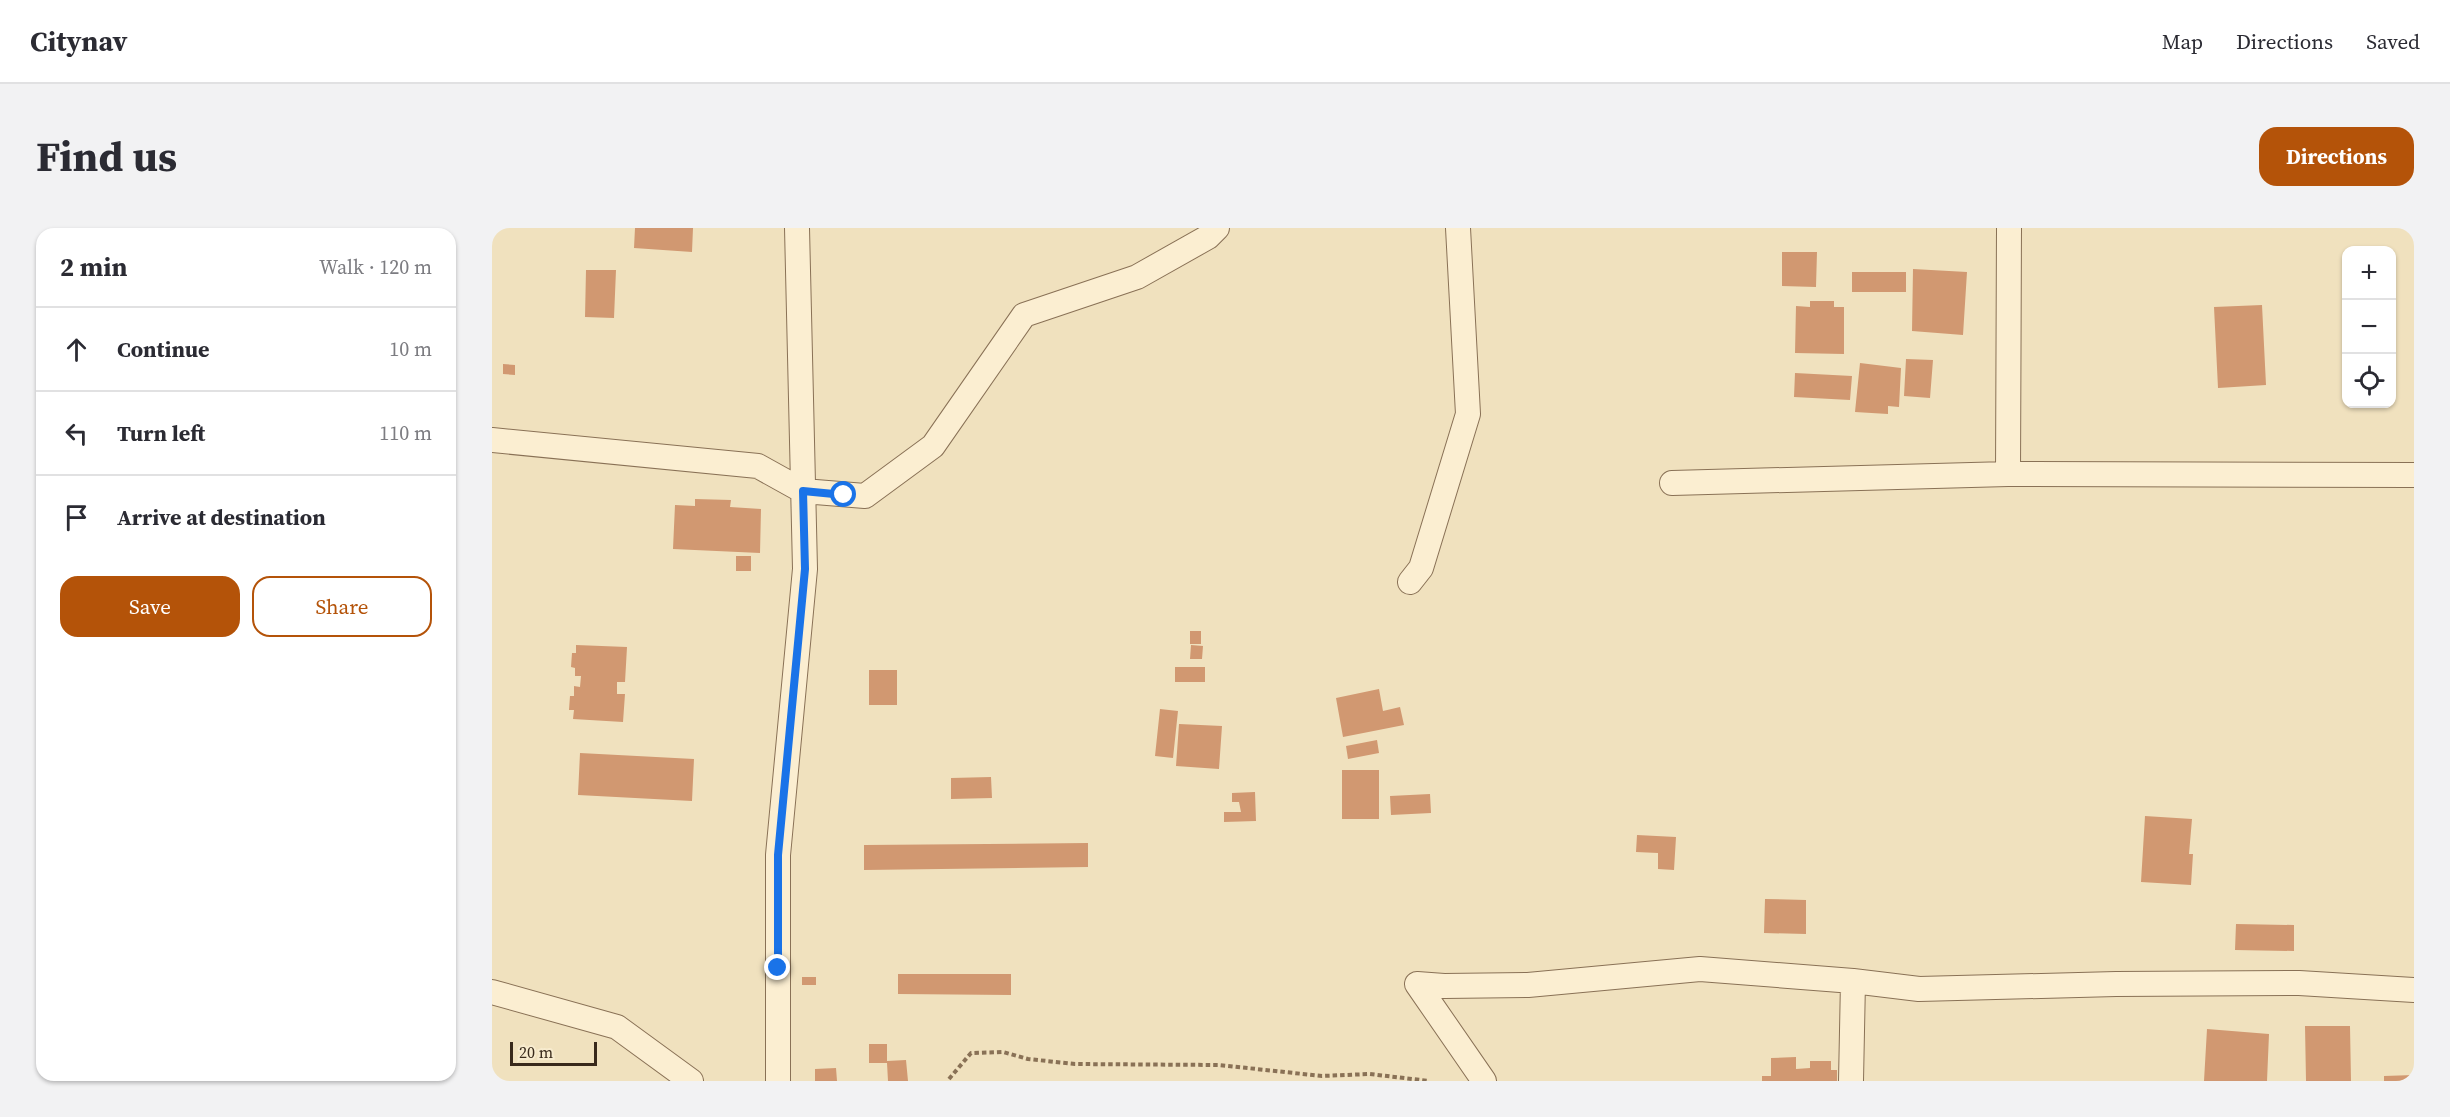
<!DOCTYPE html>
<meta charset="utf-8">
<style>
body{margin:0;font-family:"Source Serif 4",serif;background:#f2f2f3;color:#2b2b33}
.controls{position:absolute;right:18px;top:18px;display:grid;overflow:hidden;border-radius:12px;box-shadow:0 2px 4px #0004}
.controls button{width:54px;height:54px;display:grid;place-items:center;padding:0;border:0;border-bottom:2px solid #e1e1e2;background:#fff;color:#2b2b33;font:30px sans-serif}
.scale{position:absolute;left:18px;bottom:15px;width:87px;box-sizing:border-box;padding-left:6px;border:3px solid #38291b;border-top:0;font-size:16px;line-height:21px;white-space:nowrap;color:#38291b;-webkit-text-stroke:4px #f7ebce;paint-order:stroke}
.stop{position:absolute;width:18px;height:18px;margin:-14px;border:4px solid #1a73e8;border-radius:50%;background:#fff}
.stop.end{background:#1a73e8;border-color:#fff;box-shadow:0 2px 6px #0008}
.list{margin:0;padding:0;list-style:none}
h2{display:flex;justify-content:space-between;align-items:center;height:78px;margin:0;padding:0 24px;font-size:26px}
h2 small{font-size:20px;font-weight:400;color:#7c7c81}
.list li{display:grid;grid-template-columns:39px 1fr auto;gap:18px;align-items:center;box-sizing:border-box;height:84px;padding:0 24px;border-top:2px solid #e1e1e2}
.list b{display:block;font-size:22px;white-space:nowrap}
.list em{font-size:20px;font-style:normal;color:#7c7c81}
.actions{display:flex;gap:12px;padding:18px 24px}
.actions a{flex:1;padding:14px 0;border:2px solid #b45309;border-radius:18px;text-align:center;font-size:21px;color:#b45309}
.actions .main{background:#b45309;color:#fff}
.icon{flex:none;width:33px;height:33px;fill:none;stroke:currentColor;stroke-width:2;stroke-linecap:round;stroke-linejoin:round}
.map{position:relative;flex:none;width:1922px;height:853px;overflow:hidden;border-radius:18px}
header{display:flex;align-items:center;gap:36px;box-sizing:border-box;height:84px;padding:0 30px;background:#fff;border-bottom:2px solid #e1e1e2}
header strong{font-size:28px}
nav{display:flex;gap:33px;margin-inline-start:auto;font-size:21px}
.intro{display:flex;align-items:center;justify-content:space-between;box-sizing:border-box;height:144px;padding:0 36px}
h1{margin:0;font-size:42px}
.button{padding:15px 27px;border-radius:18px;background:#b45309;color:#fff;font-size:21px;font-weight:700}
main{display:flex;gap:36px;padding:0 36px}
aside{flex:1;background:#fff;border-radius:18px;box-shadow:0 2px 4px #0004}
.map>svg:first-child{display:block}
.building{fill:#d19871}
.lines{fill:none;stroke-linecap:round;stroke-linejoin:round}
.street-casing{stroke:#897156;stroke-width:26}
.path{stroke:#897156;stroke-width:4;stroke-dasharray:4.5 3;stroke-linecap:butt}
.street{stroke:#fbeed1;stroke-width:24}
.route{stroke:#1a73e8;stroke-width:8}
</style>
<header>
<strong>Citynav</strong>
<nav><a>Map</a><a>Directions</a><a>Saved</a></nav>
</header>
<div class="intro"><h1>Find us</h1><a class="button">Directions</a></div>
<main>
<aside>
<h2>2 min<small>Walk · 120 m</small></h2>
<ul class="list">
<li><svg class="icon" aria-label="ahead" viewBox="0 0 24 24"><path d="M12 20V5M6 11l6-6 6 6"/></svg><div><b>Continue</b></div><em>10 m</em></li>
<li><svg class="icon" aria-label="left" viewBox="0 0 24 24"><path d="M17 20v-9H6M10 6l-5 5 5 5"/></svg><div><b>Turn left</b></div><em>110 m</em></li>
<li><svg class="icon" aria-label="arrive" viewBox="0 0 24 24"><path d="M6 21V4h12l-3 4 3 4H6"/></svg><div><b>Arrive at destination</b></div></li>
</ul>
<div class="actions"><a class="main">Save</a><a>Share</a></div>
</aside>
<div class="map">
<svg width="1922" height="853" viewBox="0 0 1922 853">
<rect width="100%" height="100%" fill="#f0e1be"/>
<path class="building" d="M143,0h58l-1,24 -58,-4z
M1290,24h35l-1,35 -34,-1z
M1421,41l54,3 -4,63 -51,-4z
M94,42h30l-2,48 -29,-1z
M1360,44h54v20h-54z
M1318,73h24v6h10v47l-49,-1 1,-47 14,1z
M1770,77l4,80 -48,3 -4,-81z
M1414,131l27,1 -3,38 -26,-2z
M1368,135l41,5 -2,39 -11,-1v8l-33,-2z
M11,136l12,1v10l-12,-1z
M1303,145l57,3 -2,24 -56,-3z
M203,271l36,1 -1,7 31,2 -1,44 -87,-4 2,-44 20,1z
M244,328h15v15h-15z
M698,403h11v13h-11z
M84,417l51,2 -2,35h-8v12h8l-2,28 -50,-3 1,-9h-5l1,-14h4v-10l6,1 1,-11h-6v-8l-4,-1 1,-14h4z
M699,417l12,1 -1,13h-12z
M683,439h30v15h-30z
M377,442h28v35h-28z
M887,461l4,22 17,-4 4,18 -61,12 -7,-39z
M668,481l18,2 -5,47 -18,-2z
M687,496l43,2 -3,43 -43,-3z
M885,512l2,13 -31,6 -2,-13z
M88,525l114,6 -2,42 -114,-6z
M850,542h37v49h-37z
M499,549l1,21 -41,1v-21z
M763,564l1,29 -32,1v-10h17l-2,-10h-7v-9z
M938,566l1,19 -40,2 -1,-19z
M1653,588l47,3 -3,35h4l-2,31 -50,-3z
M1145,607l39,2 -2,33 -16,-1v-16l-22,-1z
M596,615v24l-224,3v-25z
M1273,671l41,1v34l-42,-1z
M1744,696l58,1v26l-59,-1z
M406,746h113v21l-113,-1z
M310,749h14v8h-14z
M1813,798h45l1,55h-45z
M1715,801l62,5 -2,47h-63z
M377,816h18v17l19,-1 2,21h-20l-1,-18h-18z
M1304,829v12l14,-1v-7h21v9h6v11h-75v-5h9v-18z
M344,840l1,13h-22v-12z
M1922,847v6h-30v-5z"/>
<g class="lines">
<g class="street-casing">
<path id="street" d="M0,212l266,26 45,25 62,5 68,-50 91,-131 113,-38 71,-40 9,-9
M1516,246l1,-246
M1180,255l336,-9 406,1
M918,354l11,-14 47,-154 -10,-186
M0,764l125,35 74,54
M286,853v-226l27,-286 -8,-341
M992,853l-67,-97 27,2 84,-1 172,-16 153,12
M1359,853l2,-100 66,8 197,-5 183,-1 115,7"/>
</g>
<path class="path" d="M457,851l22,-26 32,-1 25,7 47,5 144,1 103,11 48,-2 59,7"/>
<use href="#street" class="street"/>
</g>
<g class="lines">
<path class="route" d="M286,740v-113l27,-286 -2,-78 41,4"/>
</g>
</svg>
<div class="controls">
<button>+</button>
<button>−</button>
<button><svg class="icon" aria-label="locate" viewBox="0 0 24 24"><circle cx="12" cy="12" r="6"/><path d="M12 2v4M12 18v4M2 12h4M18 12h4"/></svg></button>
</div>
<div class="scale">20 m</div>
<div class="stop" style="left:352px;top:267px"></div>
<div class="stop end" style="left:286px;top:740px"></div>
</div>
</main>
